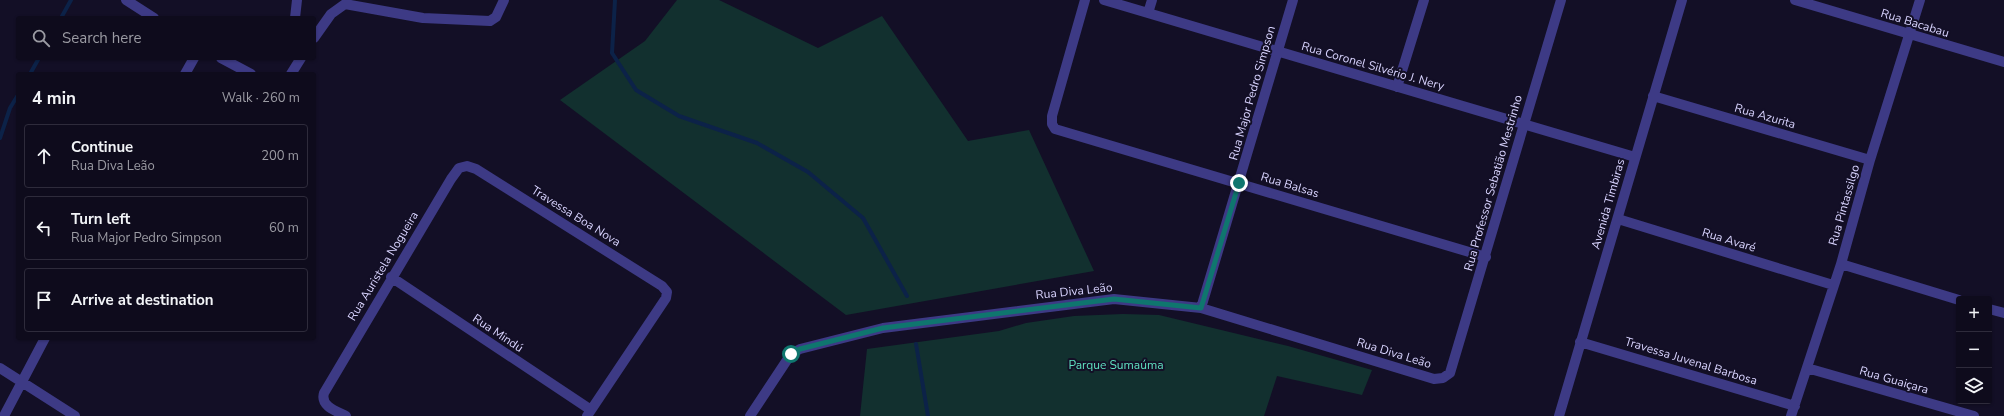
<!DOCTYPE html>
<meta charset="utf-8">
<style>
body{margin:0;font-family:"Nunito Sans",sans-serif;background:#171425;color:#f1f3f6}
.controls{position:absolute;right:12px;bottom:12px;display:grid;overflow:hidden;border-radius:4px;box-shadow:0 1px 3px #0004}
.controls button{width:36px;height:36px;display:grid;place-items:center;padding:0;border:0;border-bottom:1px solid #2e2b3b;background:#0e0b1c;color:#f1f3f6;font:20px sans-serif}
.stop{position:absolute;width:12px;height:12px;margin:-9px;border:3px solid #0f766e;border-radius:50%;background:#fff}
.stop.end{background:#0f766e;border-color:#fff;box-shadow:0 1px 4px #0008}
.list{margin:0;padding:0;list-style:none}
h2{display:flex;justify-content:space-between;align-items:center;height:52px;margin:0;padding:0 16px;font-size:17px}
h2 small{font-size:13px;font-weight:400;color:#9b9ba3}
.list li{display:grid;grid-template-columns:26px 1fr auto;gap:12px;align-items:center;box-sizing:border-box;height:64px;margin:0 8px 8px;padding:0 8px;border:1px solid #2e2b3b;border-radius:4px}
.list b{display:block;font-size:15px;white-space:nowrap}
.list p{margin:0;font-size:13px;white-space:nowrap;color:#9b9ba3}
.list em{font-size:13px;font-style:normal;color:#9b9ba3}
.icon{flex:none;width:22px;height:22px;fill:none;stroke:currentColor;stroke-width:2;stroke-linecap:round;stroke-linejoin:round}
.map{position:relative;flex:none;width:2004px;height:416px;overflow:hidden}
.search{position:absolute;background:#0e0b1c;box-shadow:0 1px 3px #0004;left:16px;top:16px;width:300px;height:44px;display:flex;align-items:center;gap:10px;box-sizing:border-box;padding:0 14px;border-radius:4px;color:#9b9ba3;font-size:15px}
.panel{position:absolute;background:#0e0b1c;box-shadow:0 1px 3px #0004;left:16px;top:72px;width:300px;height:268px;border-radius:4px}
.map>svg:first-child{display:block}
.green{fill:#12302f}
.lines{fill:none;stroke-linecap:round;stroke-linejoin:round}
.stream{stroke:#0c2248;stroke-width:4}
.minor{stroke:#3d3a85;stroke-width:10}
.route{stroke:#0f766e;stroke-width:5}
.labels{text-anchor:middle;stroke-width:4;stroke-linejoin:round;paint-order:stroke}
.street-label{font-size:12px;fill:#d9d4ff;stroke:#130f26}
.park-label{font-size:12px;fill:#5fe0c0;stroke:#130f26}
</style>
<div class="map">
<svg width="2004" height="416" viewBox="0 0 2004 416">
<rect width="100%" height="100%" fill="#130f26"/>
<path class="green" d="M677,0h42l99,48 64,-32 86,125 61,-11 65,141 -248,44 -286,-215 85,-59z
M1123,314l36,1 129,31 84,24 -10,25 -85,-19 -13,40h-404l7,-67 132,-18 27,-8 48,-7z"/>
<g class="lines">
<path class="stream" d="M615,0l-3,53 24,37 43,26 78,27 51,29 55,46 44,78
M61,18l10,-18
M30,74l9,-16
M0,138l10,-30 8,-13
M916,344l12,72"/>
<path class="minor" d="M126,0l28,18
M1085,0l-33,116v8l3,5 431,128
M1104,0l531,157
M1795,0l209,62
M1148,13l4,-13
M295,18l2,-18
M314,38l17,-24 14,-10 78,14 67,3 6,-4 8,-17
M221,58l30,16
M185,74l9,-16
M291,74l10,-16
M1397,87l27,-87
M1653,96l217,64
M1618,219l215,66
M1841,264l118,36
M391,277l200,133
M1201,308l92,-308
M1989,309l15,4
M1580,342l215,64
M0,368l75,48
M1807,368l167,48
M4,416l41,-78
M346,416c-10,-5 -26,-10 -22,-23l127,-214 8,-11 8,-2 9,3 186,117 5,6 -1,6 -79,118
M750,416l41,-62 9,-5 83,-21 231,-29 87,9 233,71 9,-1 7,-5 111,-373
M1559,416l123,-416
M1791,416l50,-152 29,-104 50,-160"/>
</g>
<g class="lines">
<path class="route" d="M791,354l9,-5 83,-21 231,-29 87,9 38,-125"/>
</g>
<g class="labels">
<g class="street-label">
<text transform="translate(1915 23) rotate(17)" y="4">Rua Bacabau</text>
<text transform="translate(1373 66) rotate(16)" y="4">Rua Coronel Silvério J. Nery</text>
<text transform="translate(1252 93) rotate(-74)" y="4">Rua Major Pedro Simpson</text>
<text transform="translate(1765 116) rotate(16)" y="4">Rua Azurita</text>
<text transform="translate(1493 183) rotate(-74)" y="4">Rua Professor Sebatião Mestrinho</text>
<text transform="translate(1290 185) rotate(17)" y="4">Rua Balsas</text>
<text transform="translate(1608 204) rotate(-74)" y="4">Avenida Timbiras</text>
<text transform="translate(1844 205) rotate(-74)" y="4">Rua Pintassilgo</text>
<text transform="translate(576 216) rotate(32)" y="4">Travessa Boa Nova</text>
<text transform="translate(1729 240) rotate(17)" y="4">Rua Avaré</text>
<text transform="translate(383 266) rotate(-59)" y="4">Rua Auristela Nogueira</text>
<text transform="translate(1074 291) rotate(-6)" y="4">Rua Diva Leão</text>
<text transform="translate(498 333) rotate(34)" y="4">Rua Mindú</text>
<text transform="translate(1394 353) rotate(17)" y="4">Rua Diva Leão</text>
<text transform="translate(1691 361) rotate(17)" y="4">Travessa Juvenal Barbosa</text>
<text transform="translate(1894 380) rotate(16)" y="4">Rua Guaiçara</text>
</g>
<g class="park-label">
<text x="1116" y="369">Parque Sumaúma</text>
</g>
</g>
</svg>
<div class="controls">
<button>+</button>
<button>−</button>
<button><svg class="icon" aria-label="layers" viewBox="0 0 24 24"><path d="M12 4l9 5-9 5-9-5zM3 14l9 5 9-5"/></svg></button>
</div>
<div class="stop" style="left:791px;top:354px"></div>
<div class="stop end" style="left:1239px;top:183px"></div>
<div class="search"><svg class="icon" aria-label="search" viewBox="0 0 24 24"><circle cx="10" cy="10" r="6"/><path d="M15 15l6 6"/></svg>Search here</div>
<section class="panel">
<h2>4 min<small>Walk · 260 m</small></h2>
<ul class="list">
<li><svg class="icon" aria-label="ahead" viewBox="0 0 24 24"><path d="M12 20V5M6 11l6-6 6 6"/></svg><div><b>Continue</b><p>Rua Diva Leão</p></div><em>200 m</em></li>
<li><svg class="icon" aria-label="left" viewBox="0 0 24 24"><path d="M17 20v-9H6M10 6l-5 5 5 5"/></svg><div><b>Turn left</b><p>Rua Major Pedro Simpson</p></div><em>60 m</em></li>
<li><svg class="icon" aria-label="arrive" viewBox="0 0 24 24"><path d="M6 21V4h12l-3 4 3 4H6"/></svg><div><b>Arrive at destination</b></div></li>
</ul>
</section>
</div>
